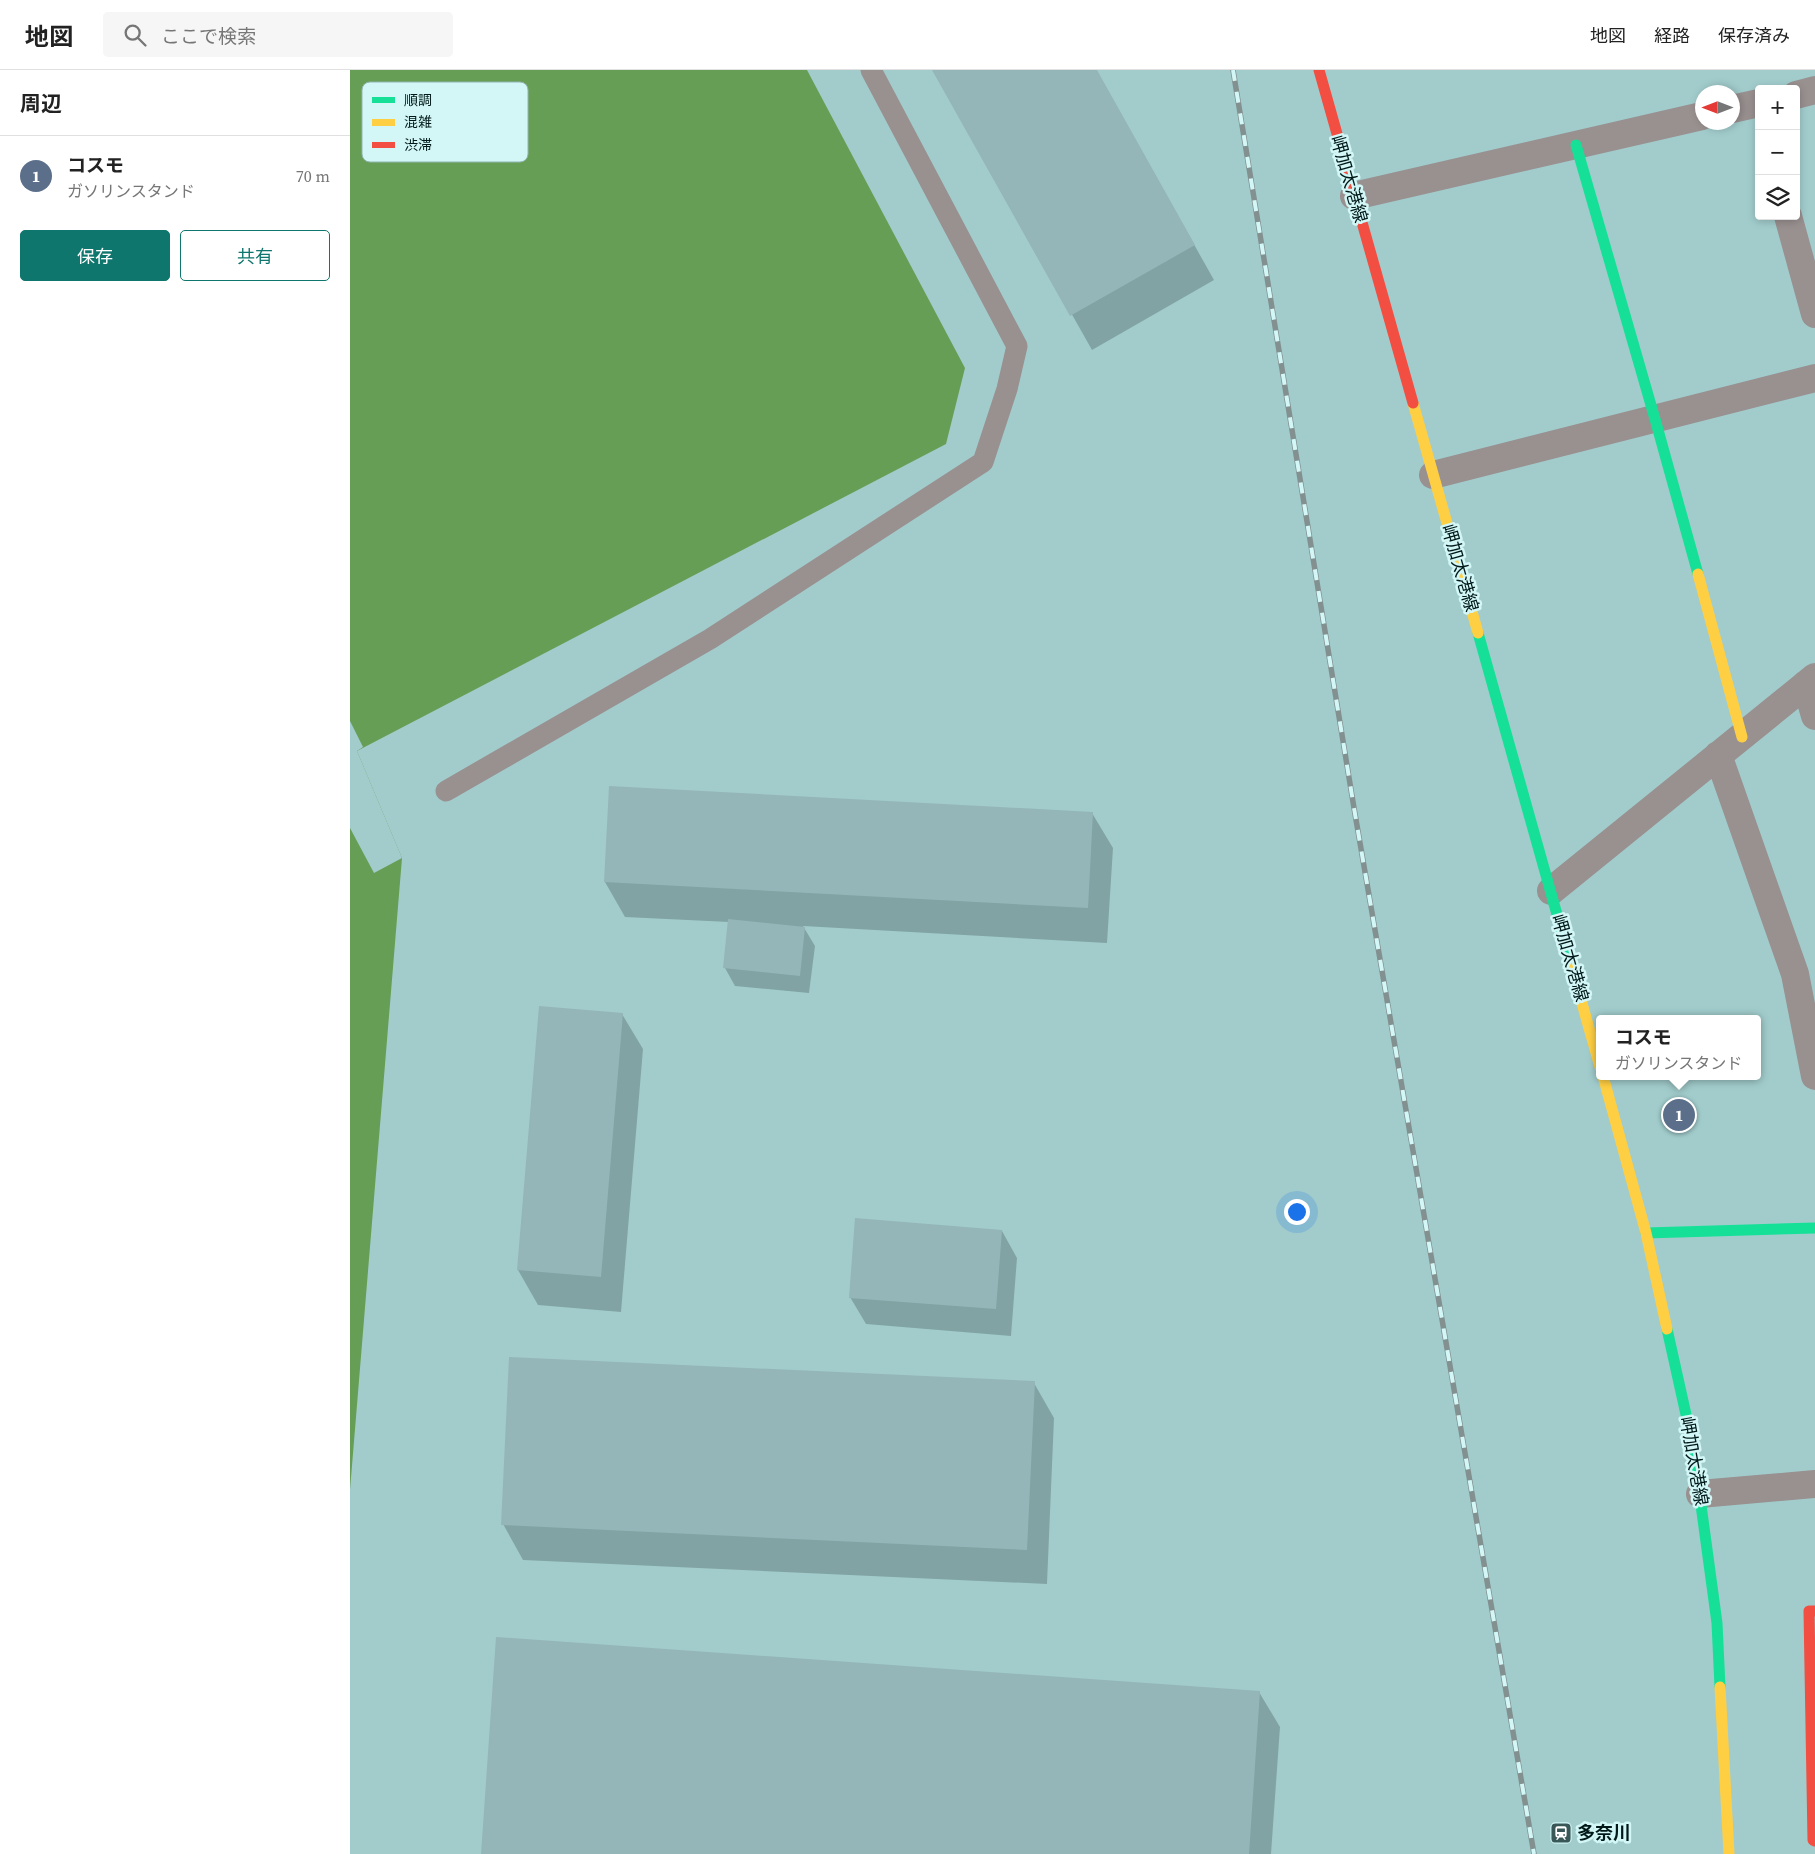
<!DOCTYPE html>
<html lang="ja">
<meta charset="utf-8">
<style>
body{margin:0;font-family:"Source Serif 4","Noto Sans JP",serif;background:#f6f6f6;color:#222}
.controls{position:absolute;right:15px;top:15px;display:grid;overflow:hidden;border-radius:5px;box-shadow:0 2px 8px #0003}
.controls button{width:45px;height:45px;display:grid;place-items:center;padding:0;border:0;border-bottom:1px solid #e0e0e0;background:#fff;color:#222;font:25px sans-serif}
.compass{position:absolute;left:1345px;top:15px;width:45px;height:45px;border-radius:50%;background:#fff;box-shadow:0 2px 8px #0003;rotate:270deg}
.you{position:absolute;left:946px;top:1141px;width:18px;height:18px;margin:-12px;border:4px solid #fff;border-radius:50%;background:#1a73e8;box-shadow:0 0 0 8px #1a73e833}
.badge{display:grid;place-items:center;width:32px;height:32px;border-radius:50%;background:#0f766e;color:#fff;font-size:16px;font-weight:700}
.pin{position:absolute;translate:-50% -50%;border:2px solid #fff;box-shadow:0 1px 5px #0006}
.popup{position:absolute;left:1246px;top:945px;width:165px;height:65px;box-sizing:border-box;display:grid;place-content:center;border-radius:5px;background:#fff;filter:drop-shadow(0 1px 4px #0005);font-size:16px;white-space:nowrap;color:#767676}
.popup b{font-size:19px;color:#222}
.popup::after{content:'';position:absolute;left:50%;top:100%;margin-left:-10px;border:10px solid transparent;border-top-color:#fff}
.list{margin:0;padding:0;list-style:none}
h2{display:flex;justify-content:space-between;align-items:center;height:65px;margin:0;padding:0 20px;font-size:21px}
h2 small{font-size:16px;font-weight:400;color:#767676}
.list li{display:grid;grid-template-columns:32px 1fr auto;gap:15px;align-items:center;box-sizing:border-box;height:80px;padding:0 20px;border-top:1px solid #e0e0e0}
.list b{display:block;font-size:19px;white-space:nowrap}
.list p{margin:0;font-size:16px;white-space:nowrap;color:#767676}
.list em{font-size:16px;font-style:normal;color:#767676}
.actions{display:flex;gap:10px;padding:15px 20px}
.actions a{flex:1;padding:11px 0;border:1px solid #0f766e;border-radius:5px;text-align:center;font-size:18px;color:#0f766e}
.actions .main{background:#0f766e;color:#fff}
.icon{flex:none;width:28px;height:28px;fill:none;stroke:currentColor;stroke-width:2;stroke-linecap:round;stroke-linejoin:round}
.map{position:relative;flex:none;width:1465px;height:1784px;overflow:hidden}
header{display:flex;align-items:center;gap:30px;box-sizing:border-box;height:70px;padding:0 25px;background:#fff;border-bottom:1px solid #e0e0e0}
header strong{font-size:24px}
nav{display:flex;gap:28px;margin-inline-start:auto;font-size:18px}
.search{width:350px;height:45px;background:#f6f6f6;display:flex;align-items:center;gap:12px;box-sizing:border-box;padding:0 18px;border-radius:5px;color:#767676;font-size:19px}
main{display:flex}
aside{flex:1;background:#fff}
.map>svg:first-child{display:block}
.water{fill:#679e56}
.pier{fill:#a2cccc}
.shadow{fill:#0003}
.building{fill:#95b6b9}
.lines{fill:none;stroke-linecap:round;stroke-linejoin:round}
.lane{stroke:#999090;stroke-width:21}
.street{stroke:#999090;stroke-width:28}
.fast{stroke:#16e098;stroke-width:11}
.slow{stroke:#ffcf43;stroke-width:11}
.jam{stroke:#f24e42;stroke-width:11}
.rail-casing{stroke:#839090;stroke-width:5.5}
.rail{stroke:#d2f7f6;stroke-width:4;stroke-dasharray:11;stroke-linecap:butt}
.labels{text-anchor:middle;stroke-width:5;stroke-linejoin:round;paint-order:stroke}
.street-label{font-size:18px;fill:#011818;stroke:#d2f7f6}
.poi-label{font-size:18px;font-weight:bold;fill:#011818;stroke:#d2f7f6;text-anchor:start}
.key{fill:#d2f7f6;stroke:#93b4b3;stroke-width:1}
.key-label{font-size:14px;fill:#011818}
</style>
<header>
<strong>地図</strong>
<div class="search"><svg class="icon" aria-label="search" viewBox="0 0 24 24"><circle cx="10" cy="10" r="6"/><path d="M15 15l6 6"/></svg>ここで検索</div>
<nav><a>地図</a><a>経路</a><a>保存済み</a></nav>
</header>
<main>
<aside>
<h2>周辺<small></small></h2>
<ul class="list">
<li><span class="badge" style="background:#5c6f8a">1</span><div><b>コスモ</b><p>ガソリンスタンド</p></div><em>70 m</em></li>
</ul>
<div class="actions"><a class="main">保存</a><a>共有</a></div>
</aside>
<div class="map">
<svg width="1465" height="1784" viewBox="0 0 1465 1784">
<rect width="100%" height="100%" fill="#a2cccc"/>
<path class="water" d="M0,0h457l158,298 -19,76 -589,307 45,107 -52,632z"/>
<path class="pier" d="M0,651l13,26 -6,4 45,107 -28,15 -24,-45z"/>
<path class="shadow" d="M584,0h162l118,210 -122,70z
M742,743l21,35 -6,95 -304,-17 12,20 -6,47 -74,-7 -10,-18 4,-46 -104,-5 -20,-35z
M190,937l82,7 21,35 -22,263 -83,-7 -20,-35z
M652,1161l15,27 -6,78 -145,-12 -16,-27z
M684,1313l20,35 -7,166 -524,-24 -20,-36z
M909,1622l21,35 -9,127h-789z"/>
<path class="building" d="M582,0h165l98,175 -125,71z
M259,716l484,26 -5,96 -484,-26z
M378,849l77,8 -5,49 -77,-8z
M189,936l84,7 -22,264 -84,-7z
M505,1148l147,12 -6,79 -147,-11z
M159,1287l526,24 -8,169 -526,-25z
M146,1567l764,54 -11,163h-768z"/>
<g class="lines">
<path class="lane" d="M96,721l264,-152 273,-177 24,-73 10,-43 -146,-276"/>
<path class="street" d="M1446,25l19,-5
M1382,39l27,-6
M1004,126l348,-80
M1438,146l27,98
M1083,405l382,-97
M1456,614l9,32
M1368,685l77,219 20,102
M1201,821l264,-214
M1350,1424l115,-10"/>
<path class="fast" d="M1226,75l79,274 43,155
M1128,563l94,335
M1296,1163l169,-5
M1317,1259l26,117 24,177 3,64"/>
<path class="slow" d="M1063,333l65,230
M1348,504l44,163
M1222,898l28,99
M1253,1006l43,157 21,96
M1370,1617l9,167"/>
<path class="jam" d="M969,0l94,333
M1465,1541h-6l4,229 2,1"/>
<g class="rail-casing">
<path id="rail" d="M883,0l121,738 180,1046"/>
</g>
<use href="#rail" class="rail"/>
</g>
<defs>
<g id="station-square" transform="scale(1.125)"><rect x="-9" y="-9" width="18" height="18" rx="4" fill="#395757" stroke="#d2f7f6"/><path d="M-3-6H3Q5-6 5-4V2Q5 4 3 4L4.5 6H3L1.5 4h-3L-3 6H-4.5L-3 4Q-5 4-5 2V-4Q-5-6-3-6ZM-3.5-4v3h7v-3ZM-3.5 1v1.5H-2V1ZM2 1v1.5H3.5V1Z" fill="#fff"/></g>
</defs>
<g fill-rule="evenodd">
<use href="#station-square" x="1211" y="1763"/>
</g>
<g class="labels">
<g class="street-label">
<text transform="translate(999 109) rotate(74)" y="6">岬加太港線</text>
<text transform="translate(1110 498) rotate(74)" y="6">岬加太港線</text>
<text transform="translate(1220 888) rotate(74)" y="6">岬加太港線</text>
<text transform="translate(1344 1391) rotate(80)" y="6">岬加太港線</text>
</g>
<g class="poi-label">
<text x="1227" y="1769">多奈川</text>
</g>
</g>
<rect x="12" y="12" width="166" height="80" rx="8" class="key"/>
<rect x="22" y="27" width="23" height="6" fill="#16e098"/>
<rect x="22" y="49" width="23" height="7" fill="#ffcf43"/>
<rect x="22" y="72" width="23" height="6" fill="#f24e42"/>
<g class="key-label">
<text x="54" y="35">順調</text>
<text x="54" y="57">混雑</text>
<text x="54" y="80">渋滞</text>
</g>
</svg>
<div class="controls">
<button>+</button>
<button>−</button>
<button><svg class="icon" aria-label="layers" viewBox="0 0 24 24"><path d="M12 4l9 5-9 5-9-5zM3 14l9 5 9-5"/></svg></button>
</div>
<svg class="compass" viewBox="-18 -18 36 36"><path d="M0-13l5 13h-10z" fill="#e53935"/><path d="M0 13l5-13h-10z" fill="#767676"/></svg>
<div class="you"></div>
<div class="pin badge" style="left:1329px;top:1045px;background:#5c6f8a">1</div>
<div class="popup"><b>コスモ</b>ガソリンスタンド</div>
</div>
</main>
